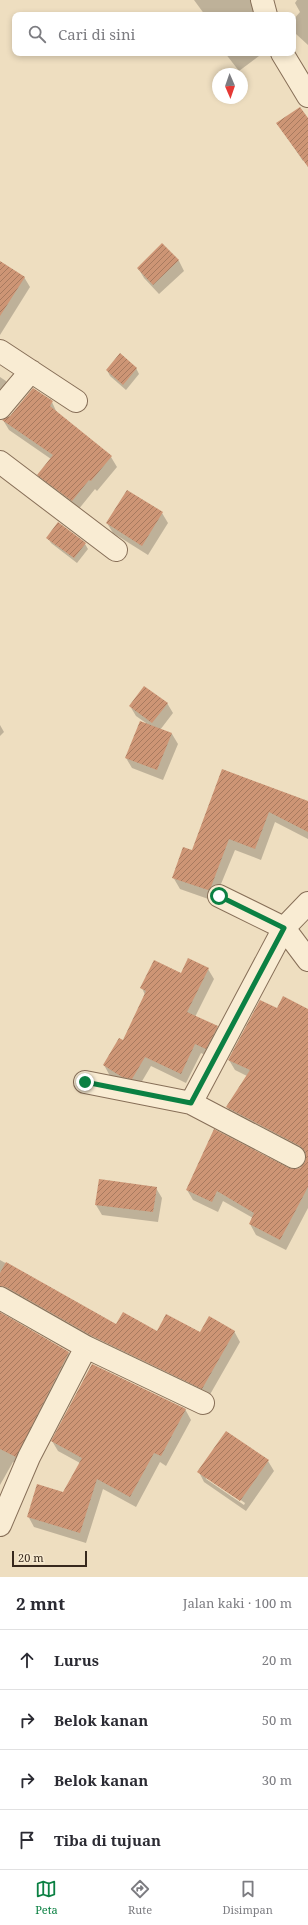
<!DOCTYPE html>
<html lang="id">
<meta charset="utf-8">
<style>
body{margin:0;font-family:"Noto Serif",serif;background:#f7f7f7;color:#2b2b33}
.compass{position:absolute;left:212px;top:68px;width:36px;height:36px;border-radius:50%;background:#fff;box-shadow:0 2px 6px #0003;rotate:178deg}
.scale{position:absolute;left:12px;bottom:10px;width:75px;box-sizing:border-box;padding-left:4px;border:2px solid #37281c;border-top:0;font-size:11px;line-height:14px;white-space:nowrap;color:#37281c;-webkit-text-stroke:3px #f6e9cf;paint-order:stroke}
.stop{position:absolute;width:12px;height:12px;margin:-9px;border:3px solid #0b8043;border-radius:50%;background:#fff}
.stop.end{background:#0b8043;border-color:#fff;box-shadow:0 1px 4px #0008}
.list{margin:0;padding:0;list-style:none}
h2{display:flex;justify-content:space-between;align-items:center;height:52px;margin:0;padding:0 16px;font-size:17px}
h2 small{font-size:13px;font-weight:400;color:#7c7c81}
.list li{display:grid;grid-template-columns:26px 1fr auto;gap:12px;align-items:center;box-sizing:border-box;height:60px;padding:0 16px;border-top:1px solid #e1e1e2}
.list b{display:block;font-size:15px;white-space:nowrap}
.list em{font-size:13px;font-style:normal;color:#7c7c81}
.icon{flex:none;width:22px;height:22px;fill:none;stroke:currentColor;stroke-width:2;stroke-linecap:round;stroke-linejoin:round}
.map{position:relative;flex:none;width:308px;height:1577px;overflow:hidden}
.search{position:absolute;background:#fff;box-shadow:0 2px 6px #0003;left:12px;right:12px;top:12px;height:44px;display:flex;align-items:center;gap:10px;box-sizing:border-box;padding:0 14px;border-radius:8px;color:#7c7c81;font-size:15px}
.sheet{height:292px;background:#fff}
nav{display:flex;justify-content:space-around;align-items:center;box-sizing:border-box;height:56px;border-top:1px solid #e1e1e2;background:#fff;font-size:11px;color:#7c7c81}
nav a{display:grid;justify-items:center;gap:2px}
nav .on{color:#0b8043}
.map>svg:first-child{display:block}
.shadow{fill:#0003;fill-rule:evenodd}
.building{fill:url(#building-hatch)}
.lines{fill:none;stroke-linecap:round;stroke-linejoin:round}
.minor-casing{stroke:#876f58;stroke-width:24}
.minor{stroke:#f9ecd3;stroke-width:22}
.route{stroke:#0b8043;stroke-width:5}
</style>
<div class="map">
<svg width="308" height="1577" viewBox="0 0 308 1577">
<defs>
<pattern id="building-hatch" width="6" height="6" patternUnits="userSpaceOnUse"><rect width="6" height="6" fill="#cd9575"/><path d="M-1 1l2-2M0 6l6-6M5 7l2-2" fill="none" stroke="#a77a5f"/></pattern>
</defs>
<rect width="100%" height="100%" fill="#eedec0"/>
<path class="shadow" d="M194,0h57l4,11 -6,4h-44z
M297,0h11v45l-12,-11 -3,-6v-8l7,-8 -5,-9z
M225,53h38l-24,18z
M308,120v38l-5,3 -25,-37z
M162,244l17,17 5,10 -25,23 -15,-16 -6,-10z
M0,262l24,15 6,10 -30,48z
M136,368l3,6 -13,16 -16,-14 -3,-6z
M0,377l6,4 6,11 -12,14z
M52,402l5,11 54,44 6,10 -20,24 -2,-2 -17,21 -34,-25 -6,-10 13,-16 -42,-29 -6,-10z
M162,513l6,10 -20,32 -35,-22 -6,-10z
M48,538l37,6 3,5 -11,14 -26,-20z
M167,703l6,10 -13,17 12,4 6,10 -15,36 -31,-12 -6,-10 20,-35 -10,-7 -6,-10z
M0,725l4,7 -4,4z
M223,771l85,31v37l-33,-17 -14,38 -26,-10 -21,51 -34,-12 -7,-12 20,-25z
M208,969l6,10 -19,38 22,10 6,10 -11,21 -11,-5 -15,30 -35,-17 -13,22 -10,-2 -18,-10 -6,-11 20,-23 21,-47 -3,-7 39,-14z
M277,1010h31v198l-22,42 -30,-15 -6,-11 3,-6 -30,-17 -5,11 -25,-12 -6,-10 101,-21 7,1 6,-1 5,-6 1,-6 -74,-39 -6,-11 20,-31 -12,-6 -6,-10z
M156,1188l6,10 -4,24 -56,-7 -6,-10z
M0,1260l117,65 40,7 43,1 34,-2 6,11 -32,56 -208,-101z
M0,1313l69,40 5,10 -53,103 -8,-4 -13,23z
M185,1409l6,11 -25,46 -6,-4 -24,45 -33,-18 -17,54 -52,-16 -6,-11 36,-23 16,-30 -22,-12 -6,-10z
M268,1461l6,10 -28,40 -42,-29 -5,-10zM206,1476l39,27 -1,2 -38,-26z"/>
<path class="building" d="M300,107l8,11v49l-32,-44z
M162,243l17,17 -26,25 -16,-17z
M0,261l25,16 -25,39z
M120,353l17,15 -14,17 -17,-15z
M33,388l20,13 -3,5 62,50 -21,25 -2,-1 -17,21 -35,-26 16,-20 -51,-35 8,-4z
M127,490l36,22 -21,34 -36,-23z
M58,522l28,21 -12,15 -28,-20z
M144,686l24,17 -16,20 -23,-17z
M140,721l32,12 -15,37 -32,-12z
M222,769l86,32v31l-39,-20 -14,37 -26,-10 -18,48 -3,3 -36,-12 11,-31 9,3z
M188,958l21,10 -22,44 31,14 -12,23 -11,-5 -14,30 -36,-17 -13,22 -10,-2 -19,-12 16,-27 4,2 23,-49 -6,-3 14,-28 27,13z
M283,996l25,13v178l-28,53 -31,-16 5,-11 -37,-22 -5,11 -26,-12 28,-61 75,39 6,1 5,-1 5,-6 1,-6 -1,-5 -5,-5 -74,-39 24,-37 -22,-10 32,-60 17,8z
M99,1179l58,8 -4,25 -58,-7z
M6,1262l110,62 7,-12 34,19 9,-17 34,18 9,-16 26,15 -33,58 -110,-53 -86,-49 -6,-1v-13z
M0,1312l69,40 -53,105 -16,-8z
M92,1364l94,45 -25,47 -7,-3 -24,44 -33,-18 -17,54 -53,-16 10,-33 26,8 19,-34 -31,-17z
M226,1431l43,29 -29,41 -43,-29z"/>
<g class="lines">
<g class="minor-casing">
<path id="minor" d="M262,0l4,15
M282,53l26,43
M0,351l76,50
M0,408l31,-37
M0,462l116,88
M219,896l65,32 24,32
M85,1082l106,21 103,54
M191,1103l93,-175 24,-25
M0,1298l86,49
M0,1525l29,-68 57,-110 117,56"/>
</g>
<use href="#minor" class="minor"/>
</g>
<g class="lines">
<path class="route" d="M85,1082l106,21 93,-175 -65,-32"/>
</g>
</svg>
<svg class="compass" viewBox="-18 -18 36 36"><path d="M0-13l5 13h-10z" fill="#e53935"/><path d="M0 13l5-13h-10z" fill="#7c7c81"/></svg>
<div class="scale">20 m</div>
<div class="stop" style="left:219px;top:896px"></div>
<div class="stop end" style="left:85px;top:1082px"></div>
<div class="search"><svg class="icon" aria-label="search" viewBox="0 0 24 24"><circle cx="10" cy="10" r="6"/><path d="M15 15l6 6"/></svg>Cari di sini</div>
</div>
<section class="sheet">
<h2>2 mnt<small>Jalan kaki · 100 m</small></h2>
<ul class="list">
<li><svg class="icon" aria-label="ahead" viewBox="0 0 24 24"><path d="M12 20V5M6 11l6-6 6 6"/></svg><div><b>Lurus</b></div><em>20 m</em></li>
<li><svg class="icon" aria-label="right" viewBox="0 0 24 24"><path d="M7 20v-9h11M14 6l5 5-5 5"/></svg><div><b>Belok kanan</b></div><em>50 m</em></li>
<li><svg class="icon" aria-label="right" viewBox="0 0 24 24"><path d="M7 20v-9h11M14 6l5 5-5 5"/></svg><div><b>Belok kanan</b></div><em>30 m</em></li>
<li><svg class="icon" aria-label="arrive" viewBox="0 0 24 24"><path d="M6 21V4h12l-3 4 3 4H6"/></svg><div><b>Tiba di tujuan</b></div></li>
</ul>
</section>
<nav>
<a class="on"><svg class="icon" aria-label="map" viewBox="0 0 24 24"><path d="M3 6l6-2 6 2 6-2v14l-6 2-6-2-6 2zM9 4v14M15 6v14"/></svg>Peta</a>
<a><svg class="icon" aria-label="directions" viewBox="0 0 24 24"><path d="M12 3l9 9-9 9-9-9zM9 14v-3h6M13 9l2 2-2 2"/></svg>Rute</a>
<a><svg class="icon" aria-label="saved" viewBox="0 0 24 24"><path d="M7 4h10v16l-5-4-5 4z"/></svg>Disimpan</a>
</nav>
